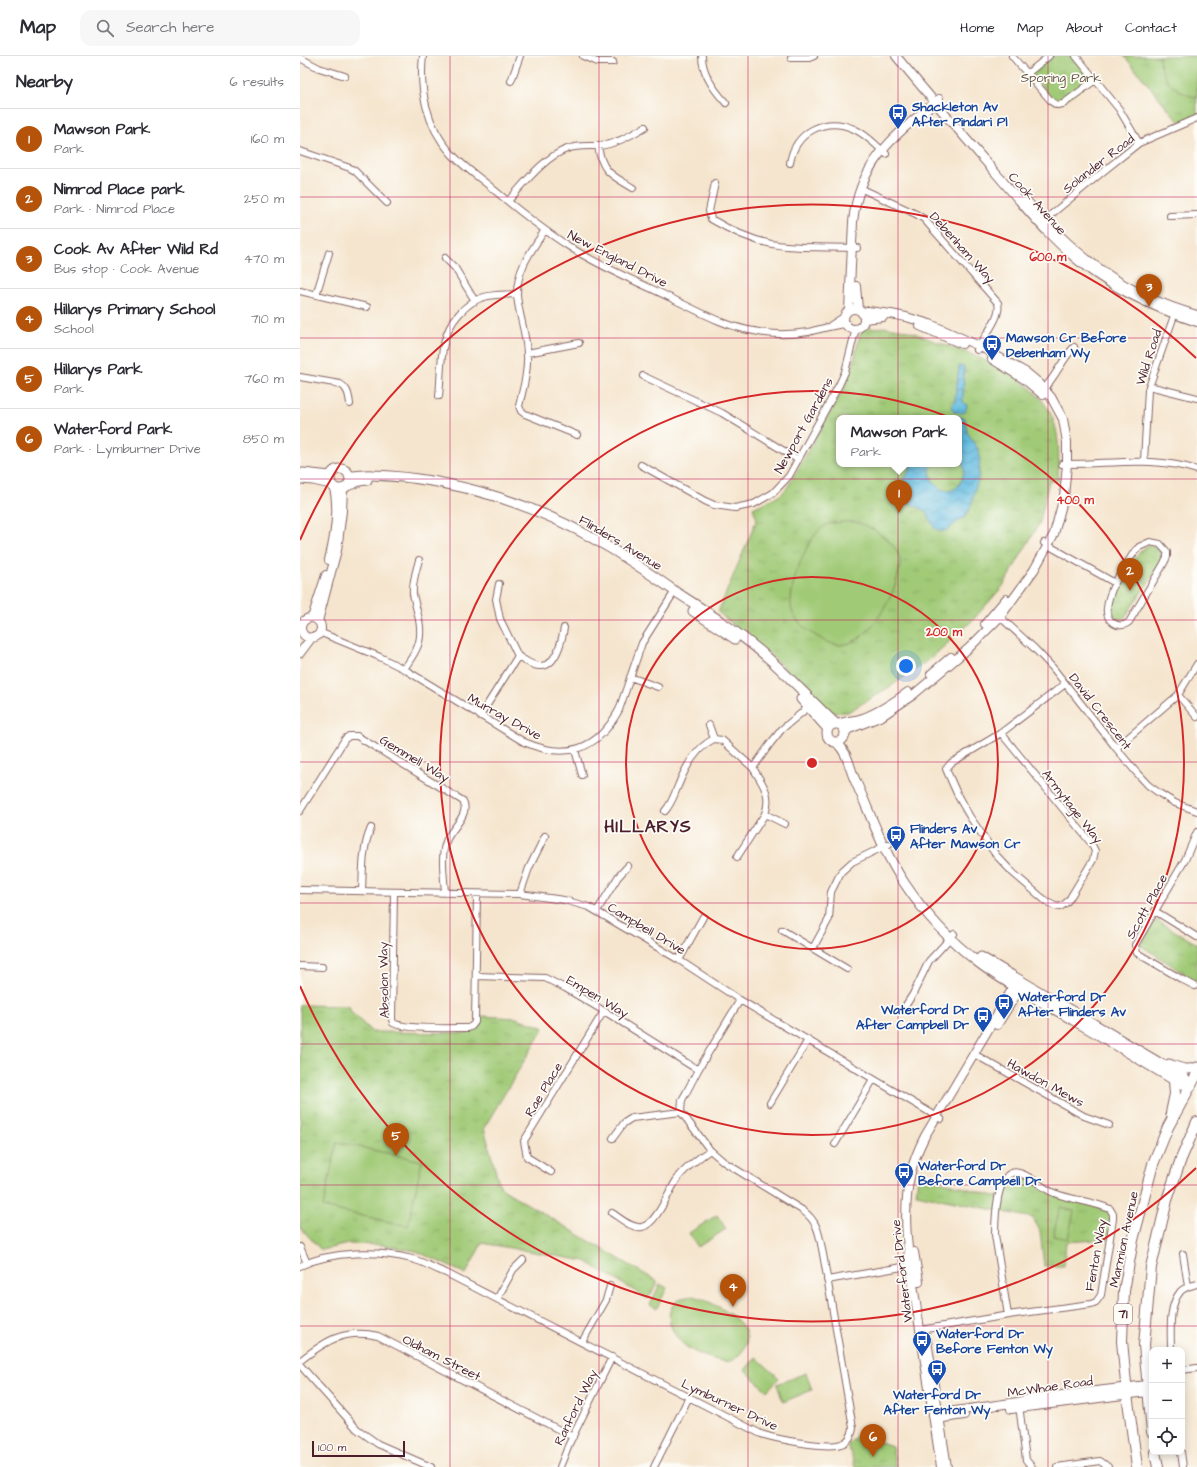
<!DOCTYPE html>
<meta charset="utf-8">
<style>
body{margin:0;font-family:"Architects Daughter",sans-serif;background:#f7f7f7;color:#2b2b33}
.controls{position:absolute;right:12px;bottom:12px;display:grid;overflow:hidden;border-radius:8px;box-shadow:0 2px 10px #0003}
.controls button{width:36px;height:36px;display:grid;place-items:center;padding:0;border:0;border-bottom:1px solid #e1e1e2;background:#fff;color:#2b2b33;font:20px sans-serif}
.scale{position:absolute;left:12px;bottom:10px;width:93px;box-sizing:border-box;padding-left:4px;border:2px solid #4a1f2b;border-top:0;font-size:11px;line-height:14px;white-space:nowrap;color:#4a1f2b;-webkit-text-stroke:3px #fdfcf7;paint-order:stroke}
.you{position:absolute;left:606px;top:610px;width:14px;height:14px;margin:-10px;border:3px solid #fff;border-radius:50%;background:#1a73e8;box-shadow:0 0 0 6px #1a73e833}
.badge{display:grid;place-items:center;width:26px;height:26px;border-radius:50%;background:#b45309;color:#fff;font-size:13px;font-weight:700}
.pin{position:absolute;translate:-50% -33px;filter:drop-shadow(0 1px 2px #0008)}
.pin::after{content:'';position:absolute;top:21px;width:14px;height:12px;background:inherit;clip-path:polygon(0 0,100% 0,50% 100%)}
.popup{position:absolute;left:536px;top:359px;width:126px;height:52px;box-sizing:border-box;display:grid;place-content:center;border-radius:8px;background:#fff;filter:drop-shadow(0 1px 3px #0005);font-size:13px;white-space:nowrap;color:#7c7c81}
.popup b{font-size:15px;color:#2b2b33}
.popup::after{content:'';position:absolute;left:50%;top:100%;margin-left:-8px;border:8px solid transparent;border-top-color:#fff}
.list{margin:0;padding:0;list-style:none}
h2{display:flex;justify-content:space-between;align-items:center;height:52px;margin:0;padding:0 16px;font-size:17px}
h2 small{font-size:13px;font-weight:400;color:#7c7c81}
.list li{display:grid;grid-template-columns:26px 1fr auto;gap:12px;align-items:center;box-sizing:border-box;height:60px;padding:0 16px;border-top:1px solid #e1e1e2}
.list b{display:block;font-size:15px;white-space:nowrap}
.list p{margin:0;font-size:13px;white-space:nowrap;color:#7c7c81}
.list em{font-size:13px;font-style:normal;color:#7c7c81}
.icon{flex:none;width:22px;height:22px;fill:none;stroke:currentColor;stroke-width:2;stroke-linecap:round;stroke-linejoin:round}
.map{position:relative;flex:none;width:897px;height:1411px;overflow:hidden}
header{display:flex;align-items:center;gap:24px;box-sizing:border-box;height:56px;padding:0 20px;background:#fff;border-bottom:1px solid #e1e1e2}
header strong{font-size:19px}
nav{display:flex;gap:22px;margin-inline-start:auto;font-size:14px}
.search{width:280px;height:36px;background:#f7f7f7;display:flex;align-items:center;gap:10px;box-sizing:border-box;padding:0 14px;border-radius:12px;color:#7c7c81;font-size:15px}
main{display:flex}
aside{flex:1;background:#fff}
.map>svg:first-child{display:block}
.grass{fill:url(#grass-tufts);stroke:#767451;fill-rule:evenodd}
.pitch{fill:#a1ca77;stroke:#767451}
.water{fill:url(#water-waves);stroke:#566e86}
.lines{fill:none;stroke-linecap:round;stroke-linejoin:round}
.minor-casing{stroke:#866464;stroke-width:8}
.tertiary-casing{stroke:#866464;stroke-width:10}
.secondary-casing{stroke:#866464;stroke-width:11}
.trunk-casing{stroke:#866464;stroke-width:12}
.minor{stroke:#fff;stroke-width:6}
.tertiary{stroke:#fff;stroke-width:8}
.secondary{stroke:#fff;stroke-width:9}
.trunk{stroke:#fff;stroke-width:10}
.grid{fill:none;stroke:#c2185b;stroke-width:1;stroke-opacity:0.55}
.ring{fill:none;stroke:#d62828;stroke-width:2}
.labels{text-anchor:middle;stroke-width:3.5;stroke-linejoin:round;paint-order:stroke}
.shield{fill:#fdfcf7;stroke:#806168;stroke-width:1}
.shield-label{font-size:12px;font-weight:bold;fill:#4a1f2b}
.park-label{font-size:13px;fill:#645242;stroke:#fdfcf7}
.transit-label{font-size:13px;font-weight:bold;fill:#164399;stroke:#fdfcf7;text-anchor:start}
.street-label{font-size:13px;fill:#4a1f2b;stroke:#fdfcf7}
.district-label{font-size:17px;font-weight:bold;letter-spacing:1px;fill:#4a1f2b;stroke:#fdfcf7}
.centre{fill:#d62828;stroke:#fdfcf7;stroke-width:2}
.ring-label{font-size:12px;text-anchor:middle;font-weight:bold;fill:#d62828;stroke:#fdfcf7;stroke-width:3.5;stroke-linejoin:round;paint-order:stroke}
</style>
<header>
<strong>Map</strong>
<div class="search"><svg class="icon" aria-label="search" viewBox="0 0 24 24"><circle cx="10" cy="10" r="6"/><path d="M15 15l6 6"/></svg>Search here</div>
<nav><a>Home</a><a>Map</a><a>About</a><a>Contact</a></nav>
</header>
<main>
<aside>
<h2>Nearby<small>6 results</small></h2>
<ul class="list">
<li><span class="badge">1</span><div><b>Mawson Park</b><p>Park</p></div><em>160 m</em></li>
<li><span class="badge">2</span><div><b>Nimrod Place park</b><p>Park · Nimrod Place</p></div><em>250 m</em></li>
<li><span class="badge">3</span><div><b>Cook Av After Wild Rd</b><p>Bus stop · Cook Avenue</p></div><em>470 m</em></li>
<li><span class="badge">4</span><div><b>Hillarys Primary School</b><p>School</p></div><em>710 m</em></li>
<li><span class="badge">5</span><div><b>Hillarys Park</b><p>Park</p></div><em>760 m</em></li>
<li><span class="badge">6</span><div><b>Waterford Park</b><p>Park · Lymburner Drive</p></div><em>850 m</em></li>
</ul>
</aside>
<div class="map">
<svg width="897" height="1411" viewBox="0 0 897 1411">
<defs>
<pattern id="grass-tufts" width="24" height="20" patternUnits="userSpaceOnUse"><rect width="24" height="20" fill="#a1ca77"/><path d="M3 7l-1-3M5 7V3M7 7l1-3M15 17l-1-3M17 17v-4M19 17l1-3" fill="none" stroke="#8cad67"/></pattern>
<pattern id="water-waves" width="16" height="10" patternUnits="userSpaceOnUse"><rect width="16" height="10" fill="#63bce0"/><path d="M0 5q4-4 8 0t8 0" fill="none" stroke="#5498b6"/></pattern>
</defs>
<rect width="100%" height="100%" fill="#fdfcf7"/>
<filter id="ink" filterUnits="userSpaceOnUse"><feTurbulence type="fractalNoise" baseFrequency=".025" numOctaves="2"/><feDisplacementMap in="SourceGraphic" scale="8" xChannelSelector="R" yChannelSelector="G"/><feConvolveMatrix kernelMatrix="1 2 1 2 8 2 1 2 1" color-interpolation-filters="sRGB"/></filter>
<filter id="wash" filterUnits="userSpaceOnUse"><feTurbulence type="fractalNoise" baseFrequency=".012" numOctaves="4" result="noise"/><feDisplacementMap in="SourceGraphic" scale="16" xChannelSelector="R" yChannelSelector="G"/><feGaussianBlur stdDeviation="0.9" result="paint"/><feColorMatrix in="noise" values="0 0 0 0 0 0 0 0 0 0 0 0 0 0 0 0 0 1.4 0 .05"/><feComposite in="paint" operator="in"/></filter>
<g filter="url(#wash)">
<rect width="100%" height="100%" fill="#f5e5ce"/>
<path class="grass" d="M753,0h21l18,24 -29,22 -5,1 -4,-1 -23,-29z
M824,0h73v61l-17,6z
M569,269l3,4c21,-6 45,5 65,13 39,14 85,28 110,65 14,22 12,50 11,74h-9l-9,41 -37,64 -32,36 -42,38 -38,26 -43,26 -14,1 -13,-8 -17,-19 -35,-32 -51,-42 39,-93 -4,-11 26,-12 8,-8 57,-100 8,-20 8,-34zM539,362h120v46h-120z
M848,489l5,1 8,5v10l-2,5 -36,54c-4,-1 -8,-1 -10,-5 -8,-15 22,-62 35,-70z
M856,864l41,24v38l-57,-37z
M0,949l49,1 2,6 21,20 95,1c9,-3 13,-6 14,-17l36,2 27,10 -60,100 15,56 5,6 154,92 -10,17 -63,-38 -103,-18 -16,31 -50,-23 -35,-6 -33,-1 -27,6 -21,-23z
M618,1119l84,23 2,-14 10,-8h12l29,20 57,15 -2,28 -44,3 -2,24h-20l-4,-35 -7,-13 -117,-24z
M558,1378l34,12 4,21h-41l-7,-22z"/>
<path class="pitch" d="M859,0h38v41c-6,0 -10,-2 -15,-5 -14,-7 -22,-20 -23,-36z
M541,466c4,0 8,-1 12,0 16,2 46,21 47,39 0,25 -27,78 -54,83 -10,3 -20,-2 -28,-7 -11,-6 -26,-18 -27,-31 -2,-20 16,-72 35,-81 5,-2 10,-2 15,-3z
M37,1086l85,19 -14,65 -85,-19z
M760,1151l14,4 -6,28 -15,-3z
M417,1159l9,14 -28,18 -9,-14z
M360,1228l7,4 -10,20 -7,-3z
M394,1240c21,7 71,31 46,58 -5,6 -11,9 -18,7 -12,-2 -31,-9 -39,-17 -13,-12 -21,-33 -4,-45 4,-2 11,-2 15,-3z
M456,1301l23,21 -12,13 -22,-21z
M506,1317l6,17 -29,12 -6,-18z"/>
<path class="water" d="M659,310l5,1 -1,35 4,3 -1,5 -2,3 -10,-1c-3,-5 -2,-8 1,-12z
M654,360l11,2 2,14 11,17 2,10 -2,20 -7,27 -6,11 -20,14h-6l-5,-4 -8,-15 -8,-5 -10,-4 -6,-6c-2,-18 6,-18 9,-33h20c-6,25 25,39 32,12 3,-9 -2,-15 -4,-24 -2,-9 0,-24 0,-34h-7z"/>
</g>
<g filter="url(#ink)">
<g class="lines">
<g class="minor-casing">
<path id="minor" d="M123,0c-4,34 4,70 27,96 12,14 29,25 43,37 25,21 50,41 77,58 32,21 69,35 103,52 25,12 53,28 81,32 17,4 36,4 54,1 13,-3 25,-7 38,-8
M283,0l14,6h16
M402,0c0,18 12,34 24,47
M712,0l40,46 5,3 6,-1 32,-24
M776,0l43,53 20,34
M0,2l19,10 26,8
M491,2h18l5,-2
M728,17l21,-17
M211,25l9,-25
M298,90c4,27 14,29 35,42
M0,95l50,17 5,3 32,32
M490,107c5,-31 35,-47 64,-34 12,5 22,16 32,25
M415,127l-6,28 2,8c22,13 49,25 75,27 24,2 48,1 71,2
M560,132l56,26 8,5 74,84c4,13 -15,35 -21,47
M208,145c16,-17 36,-44 59,-52 10,-4 20,-3 30,-3 18,-1 34,-11 48,-19
M870,160l27,-1
M742,166l63,-52 34,-27 58,-25
M245,174c-13,20 -28,38 -28,64 1,20 10,40 10,61 1,17 -4,34 -8,51l2,5 4,3 52,21
M145,202l10,10 20,33
M0,235l67,16
M16,239l13,-42
M531,269l14,-9
M227,297l52,-10
M343,320l79,37 75,46
M0,321l40,7c8,4 9,12 10,20
M849,330l48,12
M742,335c13,-13 20,-31 32,-44
M139,340c3,-29 -1,-59 20,-82 7,-8 14,-14 25,-17 11,-3 22,-2 33,-3
M844,405l4,-71 28,-80
M762,408c45,1 91,-9 135,6
M341,409l64,36 9,4 21,3 19,-4 19,-11 16,-17 50,-91 6,-13 11,-44
M850,486l10,2 7,8v5l-4,8 -34,57c-11,9 -24,-2 -22,-14 2,-21 17,-40 28,-57l4,-4z
M744,487l71,40
M697,558l38,35 18,19 63,80 20,24 12,13 11,8 16,10 22,8
M19,576l61,25 24,12 120,73c42,18 73,9 95,-32l23,-67 33,-52
M218,600c7,4 15,11 23,10 15,0 21,-26 23,-38
M104,613c5,-8 13,-17 15,-27 4,-16 -3,-32 -6,-48 -1,-12 3,-23 6,-34
M330,621l28,10
M878,639l19,22
M180,660l38,-60 -18,-37 -4,-20 3,-15
M409,669l5,14
M701,677l90,110 4,8 -2,9 -23,38 -4,5 -6,4 -5,-1 -8,-4 -34,-29 -17,-18 -26,-38 -11,-19 -13,-29 5,-6 50,-30 64,-49
M816,692l62,-53 19,-31
M275,694l7,25
M0,755l45,-72 4,-3h8l106,65c7,13 -10,26 -16,38 -7,15 -3,37 -2,53
M365,755c7,-8 9,-16 13,-25 7,-18 19,-39 36,-47l8,1 31,28
M465,758l20,10
M437,801l28,-43c7,-20 -2,-29 -12,-46l17,-24 12,-15 29,-24
M0,834l220,4 44,6 25,7 90,53 61,40 201,119
M62,835c1,-21 0,-43 9,-63
M94,836l-2,127 1,4c14,7 58,5 75,5l4,-2 3,-4 2,-128
M220,838l9,-26 16,-32
M297,855l21,-34 10,-11
M855,855l42,26
M482,874l65,39
M513,892l16,-29 2,-27 10,-20 11,-10 37,-18
M379,904l24,-43
M0,910l22,1
M176,920l69,2 20,10 39,23 94,59
M895,930l-12,-6 -46,-27 -2,-8 50,-85 12,-28
M606,949l7,-11 16,-33 25,-27
M674,998l110,62 25,9
M470,1047l38,-63
M313,1082l11,-15 8,-5 49,-6
M535,1088l38,-64
M251,1116l-24,-15 -3,-16 80,-130
M312,1157c8,5 20,16 30,14 15,-3 27,-37 36,-49 8,-11 21,-20 32,-28
M0,1191l7,16
M883,1198l5,32
M0,1210c32,-15 78,-16 112,-7 12,3 23,10 34,14l315,161c15,5 65,15 80,10 7,-2 11,-8 12,-16l-30,-174c-4,-19 -4,-32 -21,-44l-78,-48 -14,-12 -29,-38 1,-12 4,-7 12,-23 42,-70
M527,1224l87,-15
M197,1243l16,-29 10,-10
M620,1274l95,-16 76,-10 5,-2 5,-7 12,-76v-5l-3,-5c-19,-8 -38,-9 -56,-16 -13,-5 -22,-17 -35,-20 -23,-7 -24,48 -24,62l13,80
M282,1286l24,-42 4,-14
M871,1294c0,-18 -3,-43 9,-58 4,-5 11,-6 17,-8
M0,1305c25,-20 45,-33 78,-25l195,101
M0,1309l57,64 21,15 53,23
M882,1314l15,-2
M719,1349l7,55 6,7
M881,1396l2,15
M260,1411l9,-23 43,-87
M354,1411l35,-70
M757,1411l43,-6 8,6"/>
</g>
<g class="tertiary-casing">
<path id="tertiary" d="M596,0c34,41 69,82 104,122 29,34 58,70 96,96 31,21 65,36 101,48
M725,143c50,57 98,95 172,116
M556,230l2,23
M544 263a10 10 0 1 1 20 0a10 10 0 1 1-20 0Z
M549,254l4,-88c6,-60 42,-87 86,-123
M564,263l19,-2
M620,270l42,18
M692,303l32,20 19,16
M29,504c6,-23 10,-50 5,-73
M12,562l14,-43
M1 572a10 10 0 1 1 20 0a10 10 0 1 1-20 0Z
M18,565l19,-71 5,-39 1,-23
M685,568l21,-25
M0,597l12,-16
M631,618l20,-17
M538,668c9,-4 17,-3 25,-6 16,-6 31,-16 45,-26
M546,676l3,-3 33,-13 31,-21 56,-47 31,-31 34,-47 20,-36 10,-37 3,-33v-22l-4,-23 -12,-22 -12,-14 -12,-10 -48,-27 -49,-22 -24,-7 -15,-3 -23,-3 -7,1
M697,969l26,-41
M614,1196l5,30
M627,1285l20,126
M711,1353l136,-17
M634,1358l84,-12 10,-3 119,-14
M636,1363l28,-4
M641,1411c-7,-48 -15,-96 -22,-144 -7,-49 -20,-102 -8,-151 3,-13 8,-24 14,-36l92,-155"/>
</g>
<g class="secondary-casing">
<path id="secondary" d="M30 423a10 10 0 1 1 20 0a10 10 0 1 1-20 0Z
M3,417l27,3
M49,420c8,0 16,-2 24,-1 80,3 160,28 230,69 25,14 49,31 73,48 31,20 63,40 91,65 24,21 45,45 69,67
M0,423l13,1 18,4
M47,430l12,-5 8,-1
M393,555l42,28
M501,643l27,30
M527 677a9 9 0 1 1 18 0a9 9 0 1 1-18 0Z
M537,687c11,10 12,24 18,37 16,35 28,72 50,104 20,30 45,57 74,79 29,22 62,38 94,57 34,19 67,40 101,60l8,4 9,2
M681,901l204,121 6,8
M869,1008c9,3 18,8 28,3"/>
</g>
<g class="trunk-casing">
<path id="trunk" d="M871,1057l4,-19 -1,-14
M852,1376l-8,-87 7,-78 16,-67 14,-41 16,-37
M855,1396l3,15
M837,1411l-10,-73 -5,-53 2,-50 9,-51 20,-76 15,-37 29,-53"/>
</g>
<use href="#minor" class="minor"/>
<use href="#tertiary" class="tertiary"/>
<use href="#secondary" class="secondary"/>
<use href="#trunk" class="trunk"/>
</g>
</g>
<path class="grid" d="M150,0v1411M299,0v1411M448,0v1411M598,0v1411M748,0v1411M0,141h897M0,282h897M0,423h897M0,564h897M0,706h897M0,847h897M0,988h897M0,1129h897M0,1270h897"/>
<g class="ring">
<circle cx="512" cy="707" r="186"/>
<circle cx="512" cy="707" r="372"/>
<path d="M896 1112A558 558 0 0 1 0 930M0 484A558 558 0 0 1 896 302"/>
</g>
<defs>
<g id="bus-pin" transform="scale(1)"><path d="M0 17L-7.5 6A9.5 9.5 0 1 1 7.5 6Z" fill="#1a4fb4" stroke="#fdfcf7"/><path d="M-5-6H5V4H4V6H2V4H-2V6H-4V4H-5ZM-3.5-4V0h7V-4ZM-3.5 1.2v1.5H-2V1.2ZM2 1.2v1.5H3.5V1.2Z" fill="#fff"/></g>
</defs>
<g fill-rule="evenodd">
<use href="#bus-pin" x="598" y="57"/>
<use href="#bus-pin" x="692" y="288"/>
<use href="#bus-pin" x="596" y="779"/>
<use href="#bus-pin" x="704" y="947"/>
<use href="#bus-pin" x="683" y="960"/>
<use href="#bus-pin" x="604" y="1116"/>
<use href="#bus-pin" x="622" y="1284"/>
<use href="#bus-pin" x="637" y="1313"/>
</g>
<g class="labels">
<rect class="shield" x="814" y="1248" width="18" height="20" rx="3"/>
<g class="shield-label">
<text x="823" y="1262">71</text>
</g>
<g class="park-label">
<text x="761" y="26">Sporing Park</text>
</g>
<g class="transit-label">
<text x="612" y="55">Shackleton Av<tspan x="612" dy="15">After Pindari Pl</tspan></text>
<text x="706" y="286">Mawson Cr Before<tspan x="706" dy="15">Debenham Wy</tspan></text>
<text x="610" y="777">Flinders Av<tspan x="610" dy="15">After Mawson Cr</tspan></text>
<text x="718" y="945">Waterford Dr<tspan x="718" dy="15">After Flinders Av</tspan></text>
<text x="669" y="958" text-anchor="end">Waterford Dr<tspan x="669" dy="15">After Campbell Dr</tspan></text>
<text x="618" y="1114">Waterford Dr<tspan x="618" dy="15">Before Campbell Dr</tspan></text>
<text x="636" y="1282">Waterford Dr<tspan x="636" dy="15">Before Fenton Wy</tspan></text>
<text x="637" y="1343" text-anchor="middle">Waterford Dr<tspan x="637" dy="15">After Fenton Wy</tspan></text>
</g>
<g class="street-label">
<text transform="translate(798 107) rotate(-38)" y="5">Solander Road</text>
<text transform="translate(738 147) rotate(48)" y="5">Cook Avenue</text>
<text transform="translate(663 191) rotate(48)" y="5">Debenham Way</text>
<text transform="translate(318 202) rotate(27)" y="5">New England Drive</text>
<text transform="translate(848 301) rotate(-72)" y="5">Wild Road</text>
<text transform="translate(503 369) rotate(-61)" y="5">Newport Gardens</text>
<text transform="translate(321 486) rotate(31)" y="5">Flinders Avenue</text>
<text transform="translate(801 655) rotate(52)" y="5">David Crescent</text>
<text transform="translate(205 660) rotate(29)" y="5">Murray Drive</text>
<text transform="translate(115 702) rotate(31)" y="5">Gemmell Way</text>
<text transform="translate(773 750) rotate(52)" y="5">Armytage Way</text>
<text transform="translate(846 850) rotate(-61)" y="5">Scott Place</text>
<text transform="translate(347 872) rotate(31)" y="5">Campbell Drive</text>
<text transform="translate(83 924) rotate(-91)" y="5">Absolon Way</text>
<text transform="translate(298 940) rotate(31)" y="5">Empen Way</text>
<text transform="translate(746 1026) rotate(29)" y="5">Hawdon Mews</text>
<text transform="translate(243 1033) rotate(-59)" y="5">Rae Place</text>
<text transform="translate(823 1183) rotate(-78)" y="5">Marmion Avenue</text>
<text transform="translate(795 1199) rotate(-80)" y="5">Fenton Way</text>
<text transform="translate(601 1215) rotate(-97)" y="5">Waterford Drive</text>
<text transform="translate(142 1301) rotate(27)" y="5">Oldham Street</text>
<text transform="translate(750 1330) rotate(-8)" y="5">McWhae Road</text>
<text transform="translate(430 1348) rotate(25)" y="5">Lymburner Drive</text>
<text transform="translate(275 1351) rotate(-64)" y="5">Ranford Way</text>
</g>
<g class="district-label">
<text x="348" y="776">HILLARYS</text>
</g>
</g>
<circle cx="512" cy="707" r="6" class="centre"/>
<g class="ring-label">
<text x="748" y="205">600 m</text>
<text x="775" y="448">400 m</text>
<text x="644" y="580">200 m</text>
</g>
</svg>
<div class="controls">
<button>+</button>
<button>−</button>
<button><svg class="icon" aria-label="locate" viewBox="0 0 24 24"><circle cx="12" cy="12" r="6"/><path d="M12 2v4M12 18v4M2 12h4M18 12h4"/></svg></button>
</div>
<div class="scale">100 m</div>
<div class="you"></div>
<div class="pin badge" style="left:599px;top:457px">1</div>
<div class="popup"><b>Mawson Park</b>Park</div>
<div class="pin badge" style="left:830px;top:535px">2</div>
<div class="pin badge" style="left:849px;top:251px">3</div>
<div class="pin badge" style="left:433px;top:1251px">4</div>
<div class="pin badge" style="left:96px;top:1100px">5</div>
<div class="pin badge" style="left:573px;top:1401px">6</div>
</div>
</main>
